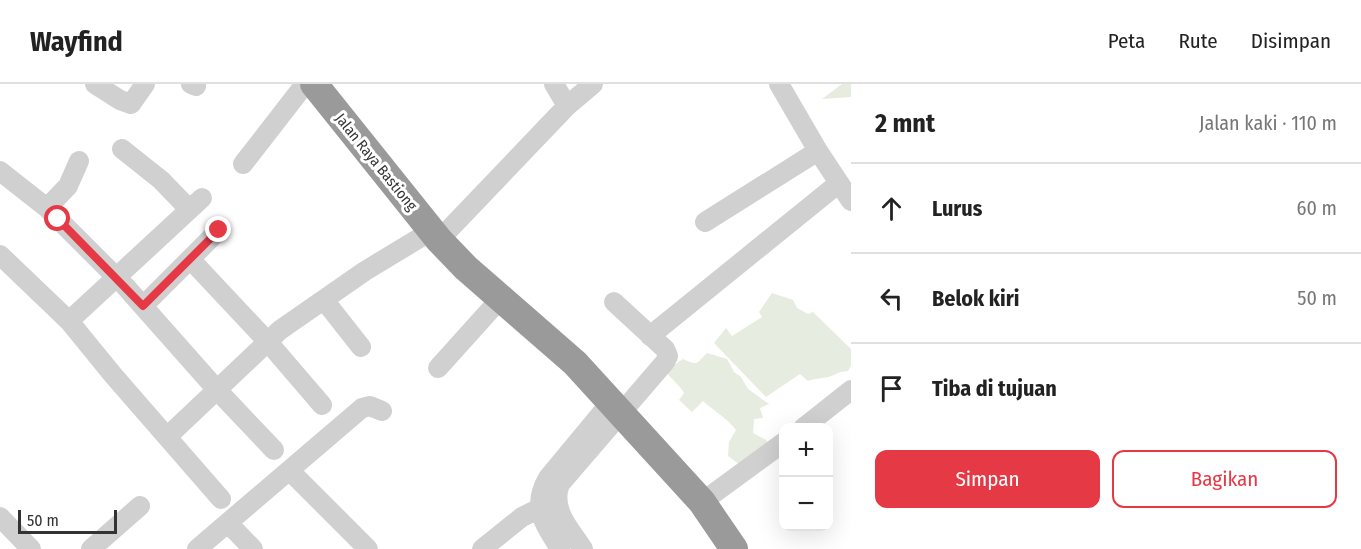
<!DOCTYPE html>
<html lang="id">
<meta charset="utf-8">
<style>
body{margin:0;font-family:"Fira Sans Condensed",sans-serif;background:#f2f2f2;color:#222}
.controls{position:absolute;right:18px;bottom:18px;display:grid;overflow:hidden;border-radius:12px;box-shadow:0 6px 24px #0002}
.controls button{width:54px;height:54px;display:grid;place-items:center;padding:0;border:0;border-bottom:2px solid #e0e0e0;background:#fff;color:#222;font:30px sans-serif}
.scale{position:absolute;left:18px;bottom:15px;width:99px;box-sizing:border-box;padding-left:6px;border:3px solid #333;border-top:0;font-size:16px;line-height:21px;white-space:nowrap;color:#333;-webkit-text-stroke:4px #fff;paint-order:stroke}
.stop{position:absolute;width:18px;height:18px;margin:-14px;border:4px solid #e63946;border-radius:50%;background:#fff}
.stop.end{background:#e63946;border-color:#fff;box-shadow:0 2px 6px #0008}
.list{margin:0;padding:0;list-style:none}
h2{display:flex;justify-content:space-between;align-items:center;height:78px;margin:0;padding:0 24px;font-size:26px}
h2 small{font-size:20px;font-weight:400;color:#767676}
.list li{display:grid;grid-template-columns:39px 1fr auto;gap:18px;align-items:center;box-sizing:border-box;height:90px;padding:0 24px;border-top:2px solid #e0e0e0}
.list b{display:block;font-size:22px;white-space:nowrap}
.list em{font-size:20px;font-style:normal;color:#767676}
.actions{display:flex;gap:12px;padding:18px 24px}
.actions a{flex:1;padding:14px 0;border:2px solid #e63946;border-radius:12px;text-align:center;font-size:21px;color:#e63946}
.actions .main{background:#e63946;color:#fff}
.icon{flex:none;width:33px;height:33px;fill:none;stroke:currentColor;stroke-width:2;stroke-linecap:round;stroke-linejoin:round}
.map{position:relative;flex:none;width:851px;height:465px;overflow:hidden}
header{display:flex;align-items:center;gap:36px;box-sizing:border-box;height:84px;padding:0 30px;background:#fff;border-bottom:2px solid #e0e0e0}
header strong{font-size:28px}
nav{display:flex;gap:33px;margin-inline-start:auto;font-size:21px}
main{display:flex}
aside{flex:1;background:#fff}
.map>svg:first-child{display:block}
.green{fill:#e6ecdf}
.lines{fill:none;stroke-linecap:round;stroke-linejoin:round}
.minor{stroke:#d0d0d0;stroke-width:20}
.highway{stroke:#9a9a9a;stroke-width:28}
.route{stroke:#e63946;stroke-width:8}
.labels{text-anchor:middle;stroke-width:6;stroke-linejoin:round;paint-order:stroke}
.street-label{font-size:15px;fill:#333;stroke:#fff}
</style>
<header>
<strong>Wayfind</strong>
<nav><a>Peta</a><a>Rute</a><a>Disimpan</a></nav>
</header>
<main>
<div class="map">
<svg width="851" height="465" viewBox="0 0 851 465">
<rect width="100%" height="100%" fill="#fff"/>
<path class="green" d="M842,0h9v13l-29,2z
M772,209l21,7 4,8 11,6 5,-2 38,37v17l-3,5c-8,0 -13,4 -20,6 -7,2 -13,1 -20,4l-8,-7 -34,23 -52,-54 12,-15 6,8 30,-19 -3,-5z
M707,269l20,6 7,13 7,5 7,12 21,15 -9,4 3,10 -9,1 -1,14 13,7 4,6 -27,21 -15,-11 1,-14 7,-12c-9,-12 -22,-19 -33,-29l-11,11 -13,-12 5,-7c-5,-9 -13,-14 -19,-22l18,-12c15,7 13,5 24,-6z"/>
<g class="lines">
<path class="minor" d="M95,0l25,16 11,4 14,-20
M191,0l5,2
M554,0l13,22
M779,0l39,67 33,50
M122,65l39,31 28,29
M243,80l62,-80
M0,87l47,37 78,78 93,105 56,59
M47,124l21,-22 11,-25
M705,138l113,-71
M439,156l128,-134 26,-22
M0,171l69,66 44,54 108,124
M190,175l78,83 54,63
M324,216l37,47
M143,222l76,-76
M69,237l133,-123
M650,252l189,-153
M438,284l63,-70
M803,344l48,-38
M167,353l113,-107 85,-59 66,-40
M290,387l78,78
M702,418l82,-60
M0,433l31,32
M228,439l25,26
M91,465l49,-43
M197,465l165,-141 8,-2 12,5
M482,465l40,-32 18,-9
M560,465c-16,-26 -29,-42 -12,-71l63,-76
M583,465c-13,-20 -33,-40 -23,-65l105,-122 3,-6 -3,-7 -51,-47"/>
<path class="highway" d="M314,0l125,156 27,28 109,95 127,139 32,47"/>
</g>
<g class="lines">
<path class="route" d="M58,135l85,87 76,-76"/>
</g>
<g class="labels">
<g class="street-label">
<text transform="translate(376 78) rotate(51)" y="5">Jalan Raya Bastiong</text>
</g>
</g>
</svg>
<div class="controls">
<button>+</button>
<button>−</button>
</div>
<div class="scale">50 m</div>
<div class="stop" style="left:58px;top:135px"></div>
<div class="stop end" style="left:219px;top:146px"></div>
</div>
<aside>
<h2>2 mnt<small>Jalan kaki · 110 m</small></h2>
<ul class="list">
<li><svg class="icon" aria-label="ahead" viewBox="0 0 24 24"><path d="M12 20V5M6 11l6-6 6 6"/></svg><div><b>Lurus</b></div><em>60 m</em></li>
<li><svg class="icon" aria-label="left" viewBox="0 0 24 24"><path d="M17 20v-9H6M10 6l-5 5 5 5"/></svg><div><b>Belok kiri</b></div><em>50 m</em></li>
<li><svg class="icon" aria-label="arrive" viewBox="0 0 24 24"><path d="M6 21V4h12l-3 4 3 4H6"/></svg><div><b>Tiba di tujuan</b></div></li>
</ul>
<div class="actions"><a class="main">Simpan</a><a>Bagikan</a></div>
</aside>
</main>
